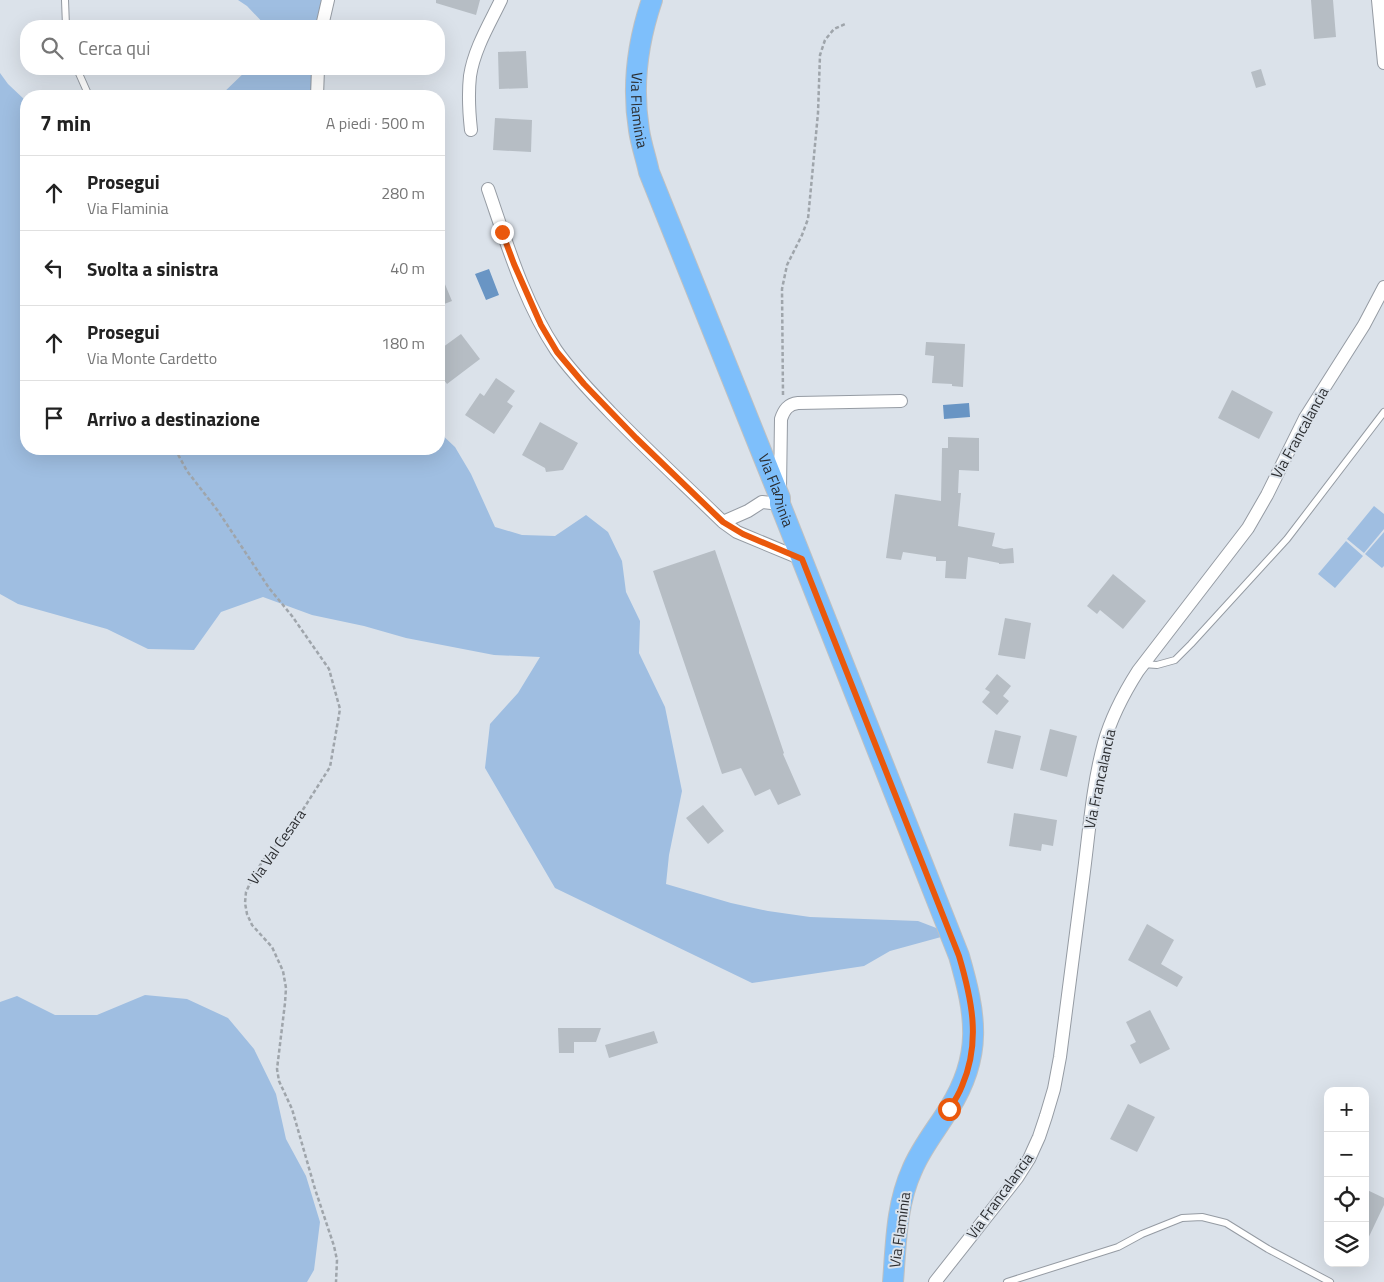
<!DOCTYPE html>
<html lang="it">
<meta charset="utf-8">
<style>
body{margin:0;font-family:"Titillium Web",sans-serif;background:#f6f6f6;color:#222}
.controls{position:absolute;right:15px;bottom:15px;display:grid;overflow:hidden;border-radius:10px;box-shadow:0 5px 20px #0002}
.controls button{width:45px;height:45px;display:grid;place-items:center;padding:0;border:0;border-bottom:1px solid #e0e0e0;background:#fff;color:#222;font:25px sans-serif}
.stop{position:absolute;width:15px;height:15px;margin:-11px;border:4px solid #ea580c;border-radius:50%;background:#fff}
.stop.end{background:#ea580c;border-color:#fff;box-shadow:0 1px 5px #0008}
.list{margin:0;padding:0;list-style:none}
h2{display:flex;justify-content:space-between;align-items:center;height:65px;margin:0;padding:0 20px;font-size:21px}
h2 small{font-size:16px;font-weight:400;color:#767676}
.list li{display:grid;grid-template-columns:32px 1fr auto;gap:15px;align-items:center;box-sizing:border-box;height:75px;padding:0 20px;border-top:1px solid #e0e0e0}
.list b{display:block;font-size:19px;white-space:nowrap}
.list p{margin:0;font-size:16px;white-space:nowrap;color:#767676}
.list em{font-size:16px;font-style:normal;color:#767676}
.icon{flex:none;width:28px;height:28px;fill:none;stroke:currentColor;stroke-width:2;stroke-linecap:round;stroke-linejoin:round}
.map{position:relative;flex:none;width:1384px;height:1282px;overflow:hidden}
.search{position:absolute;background:#fff;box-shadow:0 5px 20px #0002;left:20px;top:20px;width:425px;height:55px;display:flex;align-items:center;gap:12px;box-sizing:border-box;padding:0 18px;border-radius:20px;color:#767676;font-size:19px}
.panel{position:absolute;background:#fff;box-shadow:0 5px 20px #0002;left:20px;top:90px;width:425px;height:365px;border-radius:20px}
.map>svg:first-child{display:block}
.green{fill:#9fbee1}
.water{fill:#6995c4}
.building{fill:#b6bdc4}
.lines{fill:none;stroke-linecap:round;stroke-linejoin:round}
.lane-casing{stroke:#959ba3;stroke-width:8}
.street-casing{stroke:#959ba3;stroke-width:14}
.primary-casing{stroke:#bfc0c1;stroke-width:22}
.path{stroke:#9fa5ab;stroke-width:2.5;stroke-dasharray:4 2.5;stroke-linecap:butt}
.lane{stroke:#fff;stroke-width:6}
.street{stroke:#fff;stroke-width:12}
.primary{stroke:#7ebffb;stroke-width:20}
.route{stroke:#ea580c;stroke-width:6}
.labels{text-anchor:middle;stroke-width:4;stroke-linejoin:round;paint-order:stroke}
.street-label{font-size:15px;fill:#2b2d30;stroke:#dbe2ea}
</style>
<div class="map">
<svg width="1384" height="1282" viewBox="0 0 1384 1282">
<rect width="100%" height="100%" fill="#dbe2ea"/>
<path class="green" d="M238,0h84l-4,26h-52l-19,-20z
M248,69h65l-3,27h-90z
M0,73l8,11 18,17v348h413v-17l16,15 16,27 24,53 27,8 33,1 31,-21 22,17 14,29 4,31 14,29 -1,32 26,54 17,84 -13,64 -3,29 65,19 37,8 42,6 108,4 34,13 -62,17 -26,15 -112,17 -197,-95 -70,-120 5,-44 28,-31 22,-36 -46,-2 -88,-17 -42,-12 -52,-11 -49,-18 -42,15 -27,38 -46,-1 -41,-20 -89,-25 -18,-10z
M1374,506l10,8v15l-20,24 -17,-14z
M1384,532v34l-2,2 -17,-14z
M1346,541l17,15 -28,32 -17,-14z
M145,995l42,4 41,19 26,31 22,45 10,45 20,37 14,46 -6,48 -7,12h-307v-280l17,-6 38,19h42z"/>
<path class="water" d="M489,269l10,26 -13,5 -11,-26z
M969,403l1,14 -26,2 -1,-14z"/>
<path class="building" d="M436,0h44l-4,15 -40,-12z
M1311,0h22l3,37 -22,2z
M526,51l2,37 -29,1 -1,-37z
M1261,69l5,16 -10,3 -5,-16z
M495,118l37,2 -1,32 -38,-2z
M439,270l13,31 -13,5z
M461,334l19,25 -33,25 -8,-10v-24z
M926,342l39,2 -2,43 -11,-1v-2l-20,-1 2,-27 -9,-1z
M496,378l19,13 -8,11 6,4 -19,28 -29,-19 15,-22 4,3z
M1232,390l41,22 -14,27 -41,-21z
M540,422l38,21 -15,27 -17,2 -1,-4 -23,-13z
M948,437l31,1v33l-20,-1 -1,23h3l-3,33 37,7 -3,13 12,3 9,-1 1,15 -15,1v-1l-31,-6 -2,22 -21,-1 1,-17h-10v-4l-33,-5 -2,8 -15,-2 9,-64 46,7 1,-53h6z
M715,550l69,203 -1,1 18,41 -23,10 -8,-16 -15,7 -14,-28 -19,6 -69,-203z
M1113,574l33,27 -23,28 -23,-19 -3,4 -10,-8z
M1005,618l26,5 -6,36 -27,-4z
M997,674l14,12 -8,10 6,5 -12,14 -15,-13 8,-10 -5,-3z
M1050,729l27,7 -10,41 -27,-7z
M995,730l26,6 -8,33 -26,-6z
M703,805l21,26 -16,13 -22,-26z
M1014,813l43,7 -4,26 -11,-2 -1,7 -32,-5z
M1147,924l27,16 -13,24 22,13 -6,10 -49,-27z
M1150,1010l20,39 -30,15 -10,-19 6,-3 -10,-20z
M558,1028h43l-5,14h-22v11h-15z
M654,1031l4,12 -49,15 -4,-13z
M1128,1104l27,13 -18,35 -27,-13z
M1365,1189l19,9v7l-19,40z"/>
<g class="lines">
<g class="lane-casing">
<path id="lane" d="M65,0l1,26
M77,69l12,27
M1143,664l14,1 18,-5 16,-16 96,-105 97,-127
M1007,1282l111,-35 24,-13 40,-16 20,-1 24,6 42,26 62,33"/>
</g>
<g class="street-casing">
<path id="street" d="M1378,0l6,63
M322,26l6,-26
M317,96l1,-27
M471,130c-2,-18 -3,-36 -1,-54 4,-27 20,-53 31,-76
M488,189c19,55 36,113 68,161 16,23 36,43 55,63 37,38 75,73 112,109l14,10 65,27
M780,488l1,-69c3,-9 7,-15 17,-16l103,-2
M723,522l25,-11 14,-9 18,2
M935,1282l82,-104 12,-19 10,-22 7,-21 8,-27 6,-32c8,-59 15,-119 23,-178 6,-45 9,-92 21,-136 7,-25 20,-50 34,-72l110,-143 19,-33 38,-77 59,-93 20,-38"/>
</g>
<g class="primary-casing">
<g id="primary">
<path id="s1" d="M652,0c-14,41 -20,87 -13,130 2,14 7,28 10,42l131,326v6l179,452c17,59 24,99 -10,153 -13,21 -28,39 -37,61 -16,35 -16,75 -19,112"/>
</g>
</g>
<path class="path" d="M783,395l-1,-106 5,-24 15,-30 6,-16 10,-106 2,-58 5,-15 9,-11 11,-5
M175,449l12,22 31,40 51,77 23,28 37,53 11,40 -10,58 -33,52 -35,43 -9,15 -7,15 -1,11 2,11 5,11 20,22 11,24 3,17 -1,15 -8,66 2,12 13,28 23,80 19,57 3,14 -1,22"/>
<use href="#lane" class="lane"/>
<use href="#street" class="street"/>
<use href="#primary" class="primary"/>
</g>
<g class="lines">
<path class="route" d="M502,232l12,32 27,61 16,27 27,32 52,54 87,84 20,12 59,25 157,397c13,44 22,86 3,130 -3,8 -8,16 -13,23"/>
</g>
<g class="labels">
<g class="street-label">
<text dy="5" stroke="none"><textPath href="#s1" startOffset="112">Via Flaminia</textPath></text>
<text transform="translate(1300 433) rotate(-61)" y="5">Via Francalancia</text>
<text dy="5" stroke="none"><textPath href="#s1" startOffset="518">Via Flaminia</textPath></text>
<text transform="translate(1100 779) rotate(-78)" y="5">Via Francalancia</text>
<text transform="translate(277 847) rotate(-55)" y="5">Via Val Cesara</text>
<text transform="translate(1000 1196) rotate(-54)" y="5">Via Francalancia</text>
<text transform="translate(900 1230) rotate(-82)" y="5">Via Flaminia</text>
</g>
</g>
</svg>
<div class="controls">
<button>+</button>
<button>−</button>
<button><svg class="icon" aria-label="locate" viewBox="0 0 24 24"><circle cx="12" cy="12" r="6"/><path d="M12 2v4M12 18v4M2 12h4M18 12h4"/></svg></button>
<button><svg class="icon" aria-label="layers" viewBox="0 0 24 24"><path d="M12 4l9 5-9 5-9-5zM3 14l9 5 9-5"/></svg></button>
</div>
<div class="stop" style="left:949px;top:1109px"></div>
<div class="stop end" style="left:502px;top:232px"></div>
<div class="search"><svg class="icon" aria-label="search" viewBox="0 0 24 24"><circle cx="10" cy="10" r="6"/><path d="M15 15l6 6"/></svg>Cerca qui</div>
<section class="panel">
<h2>7 min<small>A piedi · 500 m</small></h2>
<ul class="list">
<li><svg class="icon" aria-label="ahead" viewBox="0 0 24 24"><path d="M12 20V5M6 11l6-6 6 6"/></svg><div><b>Prosegui</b><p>Via Flaminia</p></div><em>280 m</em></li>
<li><svg class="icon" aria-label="left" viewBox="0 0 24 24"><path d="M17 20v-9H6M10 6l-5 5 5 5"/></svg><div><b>Svolta a sinistra</b></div><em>40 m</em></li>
<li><svg class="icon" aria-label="ahead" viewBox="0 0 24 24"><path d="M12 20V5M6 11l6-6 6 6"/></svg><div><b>Prosegui</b><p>Via Monte Cardetto</p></div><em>180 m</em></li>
<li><svg class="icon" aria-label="arrive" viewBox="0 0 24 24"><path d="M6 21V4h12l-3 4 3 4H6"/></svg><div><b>Arrivo a destinazione</b></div></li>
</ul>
</section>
</div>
